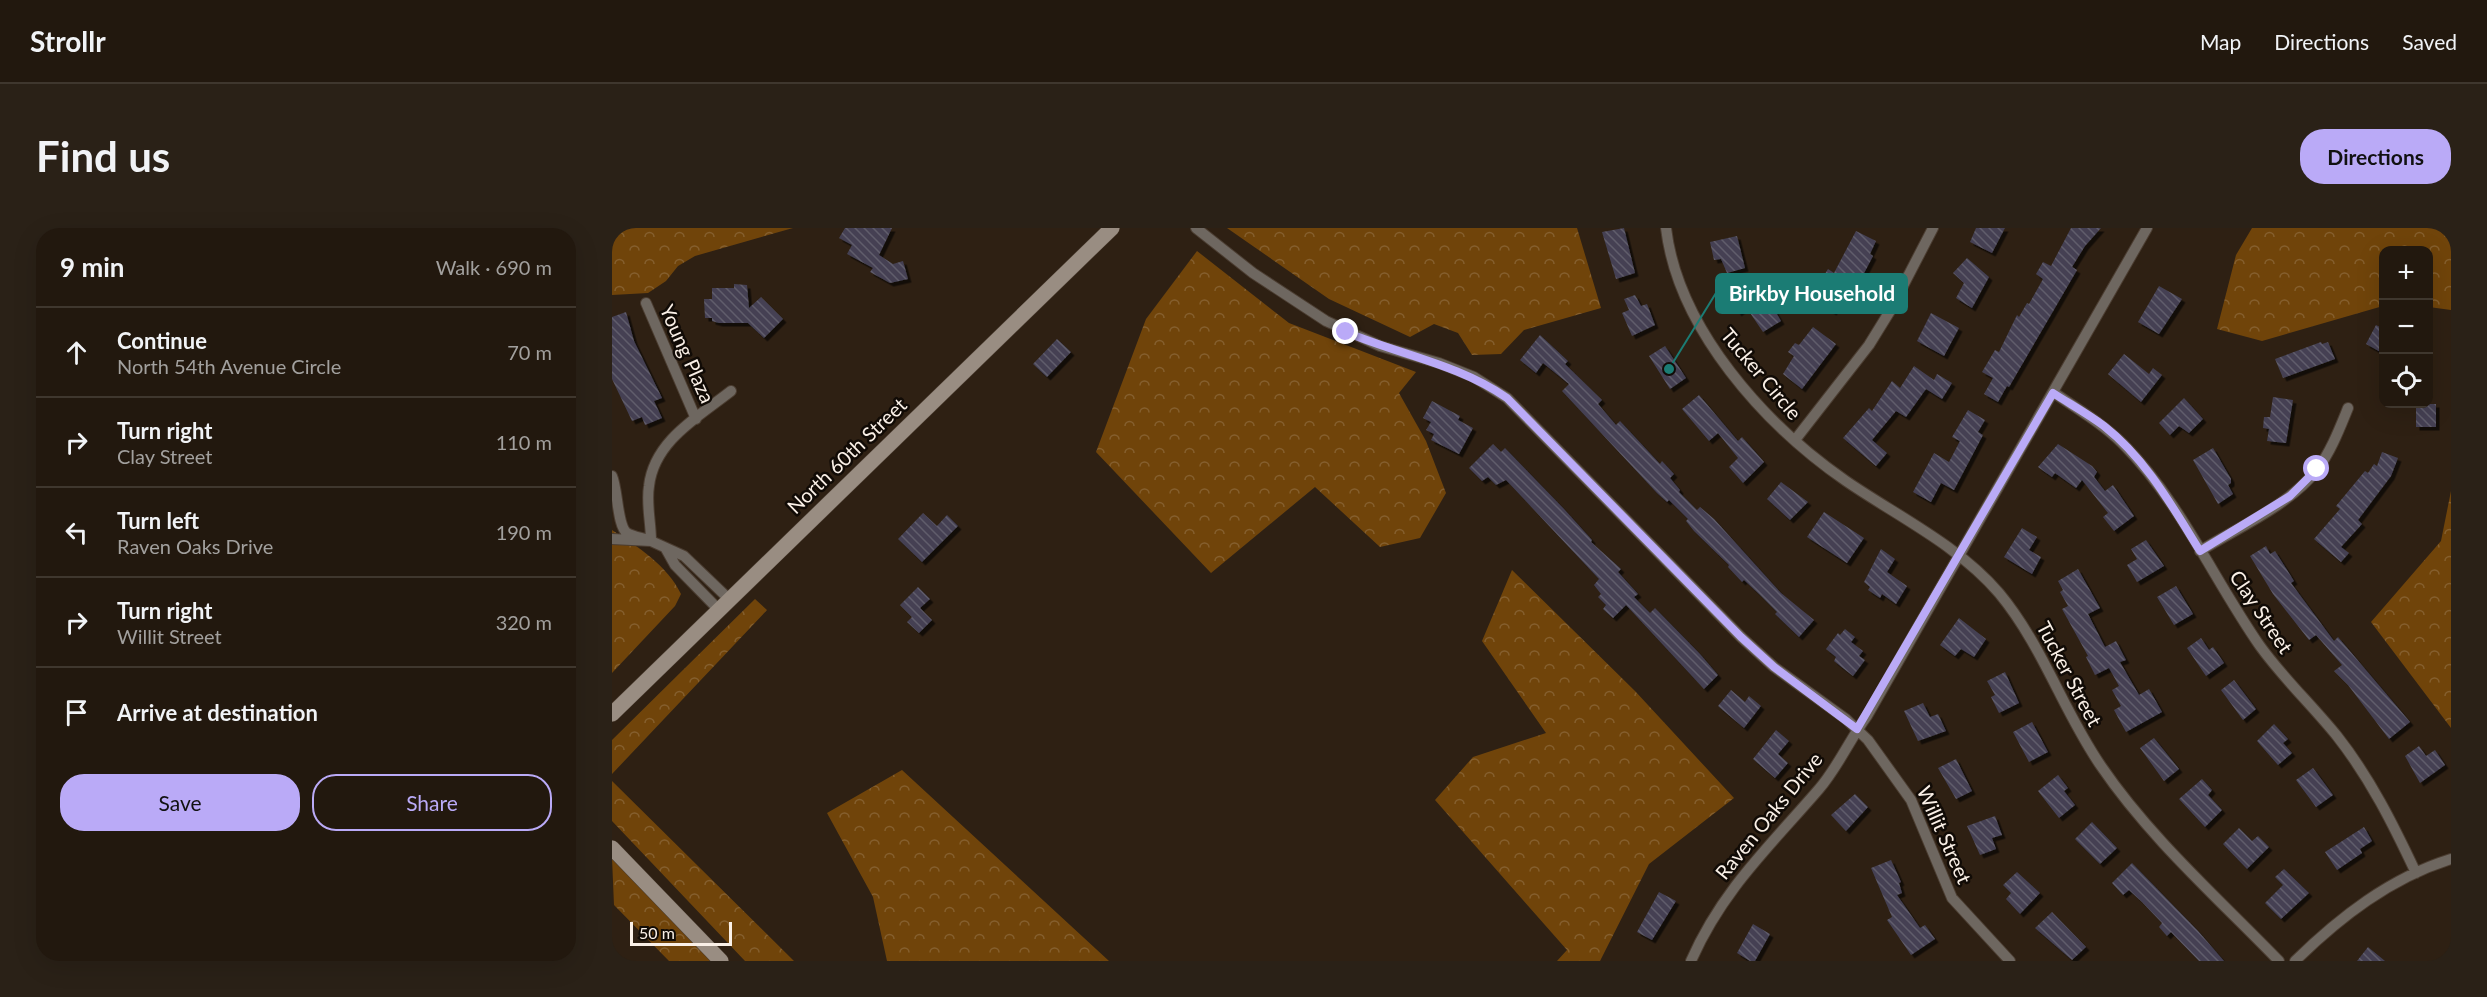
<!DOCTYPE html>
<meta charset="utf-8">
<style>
body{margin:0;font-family:Lato,sans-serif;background:#2a2117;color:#f1f3f6}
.controls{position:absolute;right:18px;top:18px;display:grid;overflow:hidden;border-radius:12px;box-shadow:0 6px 24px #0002}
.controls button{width:54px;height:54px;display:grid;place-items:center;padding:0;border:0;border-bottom:2px solid #3f372e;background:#22180e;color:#f1f3f6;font:30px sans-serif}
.scale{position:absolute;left:18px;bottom:15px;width:102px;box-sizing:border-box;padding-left:6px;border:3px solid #faf0e7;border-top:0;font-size:16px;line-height:21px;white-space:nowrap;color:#faf0e7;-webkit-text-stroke:4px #110b06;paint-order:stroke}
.stop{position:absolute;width:18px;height:18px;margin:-14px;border:4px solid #baaaf7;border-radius:50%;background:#fff}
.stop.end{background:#baaaf7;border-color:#fff;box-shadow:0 2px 6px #0008}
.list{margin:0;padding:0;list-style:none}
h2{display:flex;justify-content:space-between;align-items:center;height:78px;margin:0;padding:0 24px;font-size:26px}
h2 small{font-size:20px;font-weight:400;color:#a2a09e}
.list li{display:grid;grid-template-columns:39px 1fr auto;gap:18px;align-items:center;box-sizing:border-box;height:90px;padding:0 24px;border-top:2px solid #3f372e}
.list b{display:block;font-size:22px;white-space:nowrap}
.list p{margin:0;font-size:20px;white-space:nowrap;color:#a2a09e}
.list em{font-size:20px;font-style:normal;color:#a2a09e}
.actions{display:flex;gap:12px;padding:18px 24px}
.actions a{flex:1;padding:14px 0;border:2px solid #baaaf7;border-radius:24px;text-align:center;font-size:21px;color:#baaaf7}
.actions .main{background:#baaaf7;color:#111}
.icon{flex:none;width:33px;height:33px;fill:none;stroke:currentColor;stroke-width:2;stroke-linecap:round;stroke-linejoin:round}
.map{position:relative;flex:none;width:1839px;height:733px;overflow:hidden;border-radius:24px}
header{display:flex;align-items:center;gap:36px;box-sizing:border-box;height:84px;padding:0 30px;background:#22180e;border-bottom:2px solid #3f372e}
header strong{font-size:28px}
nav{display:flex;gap:33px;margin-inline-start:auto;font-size:21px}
.intro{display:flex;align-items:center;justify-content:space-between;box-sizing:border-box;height:144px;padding:0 36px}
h1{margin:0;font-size:42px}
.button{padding:15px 27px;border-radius:24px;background:#baaaf7;color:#111;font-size:21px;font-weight:700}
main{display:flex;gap:36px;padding:0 36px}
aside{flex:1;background:#22180e;border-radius:24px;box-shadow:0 6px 24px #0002}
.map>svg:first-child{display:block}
.forest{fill:url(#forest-crowns)}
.building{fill:url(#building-back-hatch);filter:url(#shadow)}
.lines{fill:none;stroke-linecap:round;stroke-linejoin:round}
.street-casing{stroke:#4b3d31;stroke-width:12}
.secondary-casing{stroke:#4b3d31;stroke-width:16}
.street{stroke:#6e6760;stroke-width:10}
.secondary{stroke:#998d82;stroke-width:15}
.route{stroke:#baaaf7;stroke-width:8}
.labels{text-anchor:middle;stroke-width:5;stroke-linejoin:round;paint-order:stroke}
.street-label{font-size:20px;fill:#faf0e7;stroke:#110b06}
.leader{fill:none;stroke:#1b7c74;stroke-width:2}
.callout-dot{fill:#1b7c74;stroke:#110b06;stroke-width:2}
.callout{fill:#1b7c74;stroke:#1b7c74;stroke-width:2}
.callout-label{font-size:21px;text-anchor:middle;font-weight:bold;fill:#fff}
</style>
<header>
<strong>Strollr</strong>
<nav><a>Map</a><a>Directions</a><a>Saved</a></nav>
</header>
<div class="intro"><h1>Find us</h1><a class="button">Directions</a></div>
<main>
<aside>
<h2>9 min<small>Walk · 690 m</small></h2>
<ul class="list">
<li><svg class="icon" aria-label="ahead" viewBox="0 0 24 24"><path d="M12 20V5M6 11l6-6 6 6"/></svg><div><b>Continue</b><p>North 54th Avenue Circle</p></div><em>70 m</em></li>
<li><svg class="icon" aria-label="right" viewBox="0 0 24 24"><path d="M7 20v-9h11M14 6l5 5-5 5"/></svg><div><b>Turn right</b><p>Clay Street</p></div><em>110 m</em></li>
<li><svg class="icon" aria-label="left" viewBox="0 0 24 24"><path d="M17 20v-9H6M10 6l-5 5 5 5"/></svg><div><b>Turn left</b><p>Raven Oaks Drive</p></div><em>190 m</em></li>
<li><svg class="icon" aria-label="right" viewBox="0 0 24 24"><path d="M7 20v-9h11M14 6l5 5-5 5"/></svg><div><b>Turn right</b><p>Willit Street</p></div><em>320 m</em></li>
<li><svg class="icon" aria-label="arrive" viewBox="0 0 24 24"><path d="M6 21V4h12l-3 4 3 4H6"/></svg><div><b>Arrive at destination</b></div></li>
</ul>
<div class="actions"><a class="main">Save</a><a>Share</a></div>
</aside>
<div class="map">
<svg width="1839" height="733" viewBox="0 0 1839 733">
<defs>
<pattern id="forest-crowns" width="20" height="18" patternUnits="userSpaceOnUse" patternTransform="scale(1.5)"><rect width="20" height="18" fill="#70440a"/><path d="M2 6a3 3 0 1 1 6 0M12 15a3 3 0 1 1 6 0" fill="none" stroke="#855f2e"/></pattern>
<pattern id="building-back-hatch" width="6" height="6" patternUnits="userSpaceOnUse" patternTransform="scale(1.5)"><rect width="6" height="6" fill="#444153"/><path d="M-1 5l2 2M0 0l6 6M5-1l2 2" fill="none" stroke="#605d6c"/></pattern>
<filter id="shadow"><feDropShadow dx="3.5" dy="3.5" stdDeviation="0" flood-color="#0009"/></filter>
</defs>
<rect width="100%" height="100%" fill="#2e2013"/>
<path class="forest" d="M0,0h181l-98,28 -17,10 -12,15 -18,12 -36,2z
M615,0h350l24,80 -77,22 -23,24 -29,1 -14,-22 -24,-9 -24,13 -81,-38z
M1640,0h199v82l-22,-3 -1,-57h-44l-1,56 -121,35 -45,-12 19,-74z
M585,23l92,72 127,49 -17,21 27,48 20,52 -26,45 -40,9 -65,-60 -104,86 -115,-121 50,-133z
M1839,263v237l-80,-106 70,-81z
M0,302c26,17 55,35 69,64l-6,12 -63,67z
M900,342l123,121 99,107 -85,66 -49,97h-43l10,-11 -132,-150 38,-43 73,-24 -64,-92z
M143,371l12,11 -155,164v-34z
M290,542l207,191h-222l-14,-64 -46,-84z
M0,553l182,180h-49l-133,-140z
M0,630l99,103h-42l-55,-56z"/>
<path class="building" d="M233,0h47l-13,27 14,9 10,-3 5,18 -18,4 -20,-11 3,-4 -26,-14 5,-9 -13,-7z
M1012,0l11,45 -19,6 -14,-47z
M1364,0h29l-13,25 -22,-11z
M1459,0h30l-16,18 -13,21 5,3 -68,117 -2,-1 -9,16 -14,-8 9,-16 -11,-6 13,-22 4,2 18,-37 2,2 8,-14 2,1 14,-25 -7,-5 7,-12 8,4z
M1244,3l20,10 -6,13 3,2 -23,44 -7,-4 -10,16 -17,-11 10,-16 -6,-3 8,-13 6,4z
M1125,8l8,32 -18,5 -6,-14 -7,1 -4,-18z
M1355,30l22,19 -17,31 -16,-10 8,-15 -11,-10z
M1144,51l25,42 -18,11 -17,-25 -8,6 -9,-16z
M122,56l13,1 2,23 12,-11 22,22 -19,19 -16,-15h-29l-7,-2v-3h-7l-1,-19h8v-11h22z
M1547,58l23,13 -23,35 -21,-12z
M1023,67l6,11 6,-2 8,21 -23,11 -10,-23 7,-3 -5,-11z
M14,84l8,29 28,57 -8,3 8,17 -17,7 -3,-8 -10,4 -20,-42v-62z
M1319,85l28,15 -15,28 -27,-15z
M1764,97l8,4v25l-18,-10z
M1201,99l23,17 -34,45 -19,-15 11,-18 -6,-4 7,-9 4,2z
M928,107l28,26 -3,3 37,36 -4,4 18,21 4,-4 40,43 2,-3 12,13 -4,4 10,12 -1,2 18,18 3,-3 14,12 67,74 33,27 -15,17 -24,-23 2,-2 -18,-18 -15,-14 -2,2 -14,-15 1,-2 -35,-34 -8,-10 2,-2 -19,-19 -2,2 -10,-9 -95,-102 7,-7 -26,-21 -7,10 -16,-13z
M445,111l14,13 -24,25 -14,-13z
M1709,114l1,2 6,-2 7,17 -52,19 -8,-19z
M1053,118l21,32 -16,11 -21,-33z
M1512,126l25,20 4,-6 9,7 -21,27 -33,-28z
M1302,138l20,14 3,-6 15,9 -10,16 -16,-10 -20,28 -10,-6 -24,29 15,13 -11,13 -33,-28 26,-30 3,3 20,-30 8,7z
M1087,167l39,46 4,-4 22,25 -21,21 -14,-16 9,-9 -20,-25 -9,8 -27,-32z
M1661,169l20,3 -7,43 -19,-2 2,-12 -6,-1 1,-11h6z
M1572,170l19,21 -14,14 -10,-7 -9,9 -11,-12z
M820,173l28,15 -2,4 15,8 -14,26 -28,-14 3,-6 -8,-4 5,-8 -8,-4z
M1804,176h20v23h-20z
M1356,182l17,10 -7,12 5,3 -29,55 -13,-7 -10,19 -18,-10 21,-39 15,9 11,-21 -8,-4z
M881,216l8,8 4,-4 59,61 28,31 -1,2 30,27 -3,3 20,22 -4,3 16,16 5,-5 45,46 18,21 -14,14 -78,-84 -13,13 -10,-9 3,-4 -8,-8 3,-3 -7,-9 5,-6 -93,-99 -10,5 -8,-8 -6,4 -13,-13z
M1446,216l34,22 5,6 -3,5 11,14 8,-6 21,31 -20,15 -11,-14 5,-4 -26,-33 -6,8 -21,-15 -3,4 -14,-10z
M1601,220l18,31v4l-3,2 5,9 -15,10 -25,-44z
M1770,224l16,6 -7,18 -33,44 4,4 -21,23 8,6 -8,9 -27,-23 26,-30 -4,-3 29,-35 3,2 6,-9 3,2z
M1169,254l27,20 -18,18 -23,-21z
M1212,284l40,26 -17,25 -40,-26z
M311,285l14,13 10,-11 11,11 -36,36 -24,-23z
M1410,300l15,9 -8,13 12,7 -9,17 -28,-17z
M1534,312l18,26 -27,16 -10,-17 10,-6 -6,-10z
M1654,318l4,8 5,-3 19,30 -3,2 43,58 4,-4 72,85 -21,17 -41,-54 -14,-14 8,-6 -26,-30 -7,5 -36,-46 -23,-38z
M1269,321l14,10 -8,13 20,14 -11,18 -14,-10 -2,4 -12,-8 2,-3 -6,-5z
M1466,341l22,39 -12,6 17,33 11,-6 10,19 -6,2 19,33 10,-6 13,23 -36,20 -12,-22 7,-4 -9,-16 7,-4 -10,-18 -14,7 -9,-18 2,-1 -26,-47 6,-3 -8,-14 3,-2 -5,-9z
M1564,358l17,28 -19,11 -17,-28z
M306,359l12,12 -10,9 12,12 -13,13 -12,-11 5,-5 -12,-12z
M1347,390l27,21 -12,18 -13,-8 -6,7 -15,-11z
M1233,401l10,8 -4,5 12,9 -4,5 6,4 -12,16 -19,-15 2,-4 -10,-8 12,-16 2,2z
M1589,410l8,12 4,-3 11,16 -18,13 -19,-28z
M1393,444l14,31 -20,10 -8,-16 4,-2 -8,-14z
M1622,452l22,29 -13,11 -22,-30z
M1119,462l14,12 4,-6 12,10 -17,22 -26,-22z
M1311,475l7,14 8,-3 8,17 -28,10 -14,-30z
M1420,494l16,30 -19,10 -16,-30z
M1662,496l14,15 -5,4 9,10 -14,12 -21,-24z
M1164,502l13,11 -11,13 10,9 -13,15 -22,-19z
M1542,510l25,31 -15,12 -24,-33z
M1807,518l7,10 9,-6 10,15 -25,18 -15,-27z
M1344,531l16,32 -16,8 -18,-31z
M1701,540l20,27 -17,12 -20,-27z
M1446,547l10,13 -4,3 11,14 -16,13 -21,-27z
M1590,551l10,11 -4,5 14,15 -17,17 -26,-28z
M1243,566l13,13 -22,24 -15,-16z
M1383,588l7,19 -10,3 4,11 -16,6 -13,-29z
M1480,594l25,26 -17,16 -25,-25z
M1752,599l8,14 -12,8 2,4 -25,17 -12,-18z
M1627,600l13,13 6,-5 11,11 -22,22 -24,-25z
M1279,632l10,22 -2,1 3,10 -5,2 23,33 5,-3 10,14 -24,16 -24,-35 5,-3 -21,-49z
M1520,635l66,68 26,30h-25l-28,-29 -4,4 -8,-9 3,-4 -20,-21 -13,-12 -6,5 -11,-12z
M1672,641l25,24 -28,26 -16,-16 18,-18 -8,-8z
M1405,644l23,21 -20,21 -14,-15 5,-6 -8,-8z
M1047,664l17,9 -24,39 -15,-8z
M1440,684l34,35 -14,13 -37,-32z
M1141,696l17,10 -15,27h-5l-13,-8z
M1756,719l17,14h-28z"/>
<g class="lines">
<g class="street-casing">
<path id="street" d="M584,0l57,45 73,48 54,25 59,17 35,14 33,21 234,239 33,30 72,52 22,21 43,60 41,98 58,63
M1054,0c12,101 99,197 180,253 51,35 112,64 153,112 44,53 64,118 102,173 49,72 117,132 178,195
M34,75l50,116
M1441,164c24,17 49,31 70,52 57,57 91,136 137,202 23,32 52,59 77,90 33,42 56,88 79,137
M1183,212l74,-95 21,-34 43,-83
M0,248c6,13 5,50 15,57 7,4 17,5 24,8 0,-19 -5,-37 -2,-55 5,-45 49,-69 82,-95
M0,311l39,2 33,15 46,44
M54,321l9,16 44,45
M1588,323c39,-24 88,-45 117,-81 14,-19 22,-40 31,-62
M1079,733c31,-71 79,-115 128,-172 19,-22 31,-50 48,-73l280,-488
M1683,733c45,-44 95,-83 156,-102"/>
</g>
<g class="secondary-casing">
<path id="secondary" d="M0,486l500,-486
M0,620l109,113"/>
</g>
<use href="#street" class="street"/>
<use href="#secondary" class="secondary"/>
</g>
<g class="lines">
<path class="route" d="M734,104c54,23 112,32 161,66l234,239 33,30 83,62 196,-336c17,11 35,21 51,33 42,33 68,80 96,125l90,-55 27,-27"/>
</g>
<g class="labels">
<g class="street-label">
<text transform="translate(75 126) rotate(66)" y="7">Young Plaza</text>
<text transform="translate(1149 146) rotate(50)" y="7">Tucker Circle</text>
<text transform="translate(235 228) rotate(-44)" y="7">North 60th Street</text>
<text transform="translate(1649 384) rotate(56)" y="7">Clay Street</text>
<text transform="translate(1457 446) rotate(62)" y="7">Tucker Street</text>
<text transform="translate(1157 588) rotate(-51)" y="7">Raven Oaks Drive</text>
<text transform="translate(1332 607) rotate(66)" y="7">Willit Street</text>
</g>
</g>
<path class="leader" d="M1057 141L1104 65"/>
<circle class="callout-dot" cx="1057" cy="141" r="6"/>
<rect class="callout" x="1104" y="46" width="191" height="39" rx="6"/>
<g class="callout-label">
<text x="1200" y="73">Birkby Household</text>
</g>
</svg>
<div class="controls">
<button>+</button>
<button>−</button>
<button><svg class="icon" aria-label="locate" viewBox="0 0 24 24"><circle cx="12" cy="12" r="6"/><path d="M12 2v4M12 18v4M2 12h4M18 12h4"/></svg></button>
</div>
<div class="scale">50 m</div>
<div class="stop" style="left:1705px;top:241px"></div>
<div class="stop end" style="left:734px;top:104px"></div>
</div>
</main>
